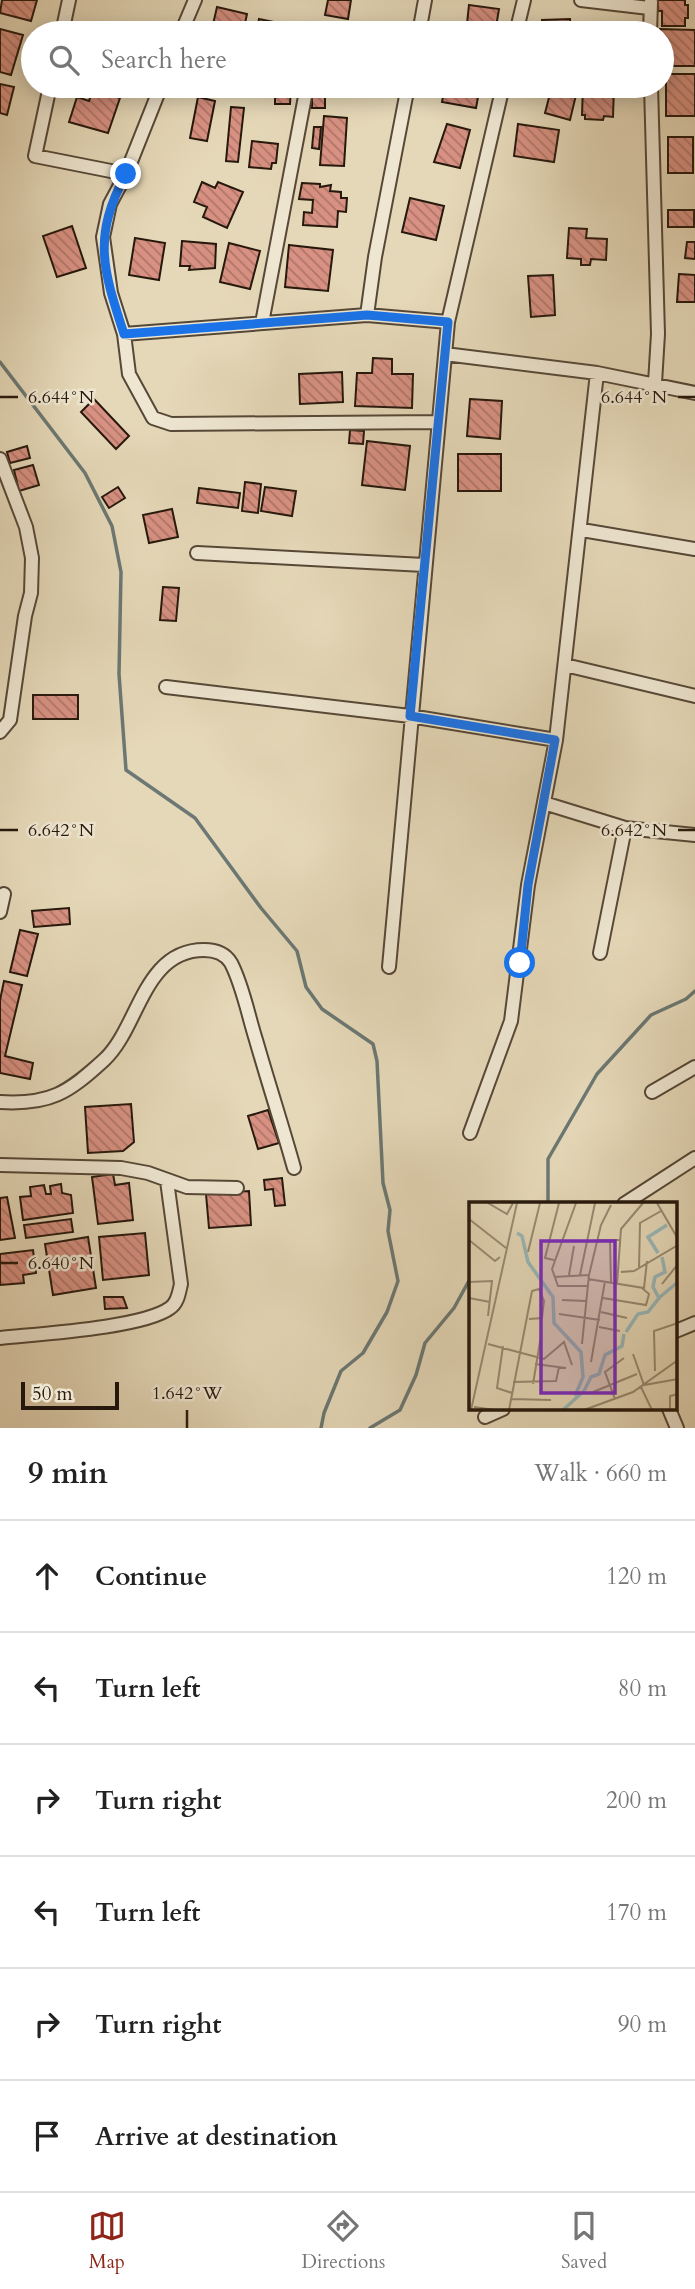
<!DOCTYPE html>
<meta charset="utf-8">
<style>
body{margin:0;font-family:Cardo,serif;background:#f2f2f2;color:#222}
.scale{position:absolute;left:21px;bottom:18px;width:98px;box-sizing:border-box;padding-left:7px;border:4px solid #26180c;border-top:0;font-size:19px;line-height:24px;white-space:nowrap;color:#26180c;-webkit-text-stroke:5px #eee6d1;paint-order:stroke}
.stop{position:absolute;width:21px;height:21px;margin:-16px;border:5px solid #1a73e8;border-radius:50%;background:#fff}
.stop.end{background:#1a73e8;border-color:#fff;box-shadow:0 2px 7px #0008}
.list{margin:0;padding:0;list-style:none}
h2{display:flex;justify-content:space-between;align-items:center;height:91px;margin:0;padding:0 28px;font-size:30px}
h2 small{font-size:23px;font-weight:400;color:#767676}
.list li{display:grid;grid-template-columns:46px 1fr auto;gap:21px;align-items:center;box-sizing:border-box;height:112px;padding:0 28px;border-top:2px solid #e0e0e0}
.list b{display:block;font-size:26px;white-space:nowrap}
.list em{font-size:23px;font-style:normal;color:#767676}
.icon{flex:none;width:38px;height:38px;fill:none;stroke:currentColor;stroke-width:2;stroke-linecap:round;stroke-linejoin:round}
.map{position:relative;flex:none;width:695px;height:1428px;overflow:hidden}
.search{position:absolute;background:#fff;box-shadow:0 4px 18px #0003;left:21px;right:21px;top:21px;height:77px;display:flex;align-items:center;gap:18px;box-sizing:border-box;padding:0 24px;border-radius:38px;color:#767676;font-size:26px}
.sheet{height:763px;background:#fff}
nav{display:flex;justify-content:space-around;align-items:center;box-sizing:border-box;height:98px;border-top:2px solid #e0e0e0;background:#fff;font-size:19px;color:#767676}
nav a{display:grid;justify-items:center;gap:4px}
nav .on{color:#8f2418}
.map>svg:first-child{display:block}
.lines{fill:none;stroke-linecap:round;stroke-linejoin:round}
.stream{stroke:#6b7873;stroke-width:3.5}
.building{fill:url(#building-back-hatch);stroke:#26180c;stroke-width:2}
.street-casing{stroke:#564837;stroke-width:16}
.street{stroke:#eee6d1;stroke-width:12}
.route{stroke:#1a73e8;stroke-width:9}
.ticks{fill:none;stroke:#26180c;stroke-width:2.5}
.inset-river{fill:none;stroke:#99b8b8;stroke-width:3.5}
.inset-road{fill:none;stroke:#998b73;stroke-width:2}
.view{fill:#7b2cbf;fill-opacity:0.15;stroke:#7b2cbf;stroke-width:3.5}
.inset-edge{fill:none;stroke:#26180c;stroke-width:3.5}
.ticks-label{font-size:18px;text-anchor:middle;fill:#26180c;stroke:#eee6d1;stroke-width:5;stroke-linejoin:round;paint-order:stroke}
</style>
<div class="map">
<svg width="695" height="1428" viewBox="0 0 695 1428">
<defs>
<pattern id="building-back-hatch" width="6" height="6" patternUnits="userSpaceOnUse" patternTransform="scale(1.75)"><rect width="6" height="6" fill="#d89182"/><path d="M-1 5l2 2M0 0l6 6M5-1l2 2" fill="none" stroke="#af7569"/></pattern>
</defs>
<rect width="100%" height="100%" fill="#e5d8b8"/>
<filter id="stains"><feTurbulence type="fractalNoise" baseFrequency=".00286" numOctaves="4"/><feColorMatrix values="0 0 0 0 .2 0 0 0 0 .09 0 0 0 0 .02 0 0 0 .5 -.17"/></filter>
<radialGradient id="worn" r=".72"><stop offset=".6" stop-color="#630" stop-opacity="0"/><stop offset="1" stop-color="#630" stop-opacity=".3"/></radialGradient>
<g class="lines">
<path class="stream" d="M0,362l85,111 27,53 9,46 -2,102 7,96 69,48 66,90 36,43 9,36 16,22 51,35 4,17 6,122 7,27 -2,21 10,50 -11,31 -24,41 -22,18 -17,42 -3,15
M548,1204v-45l49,-85 54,-59 35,-16 9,-8
M370,1428l30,-18 16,-35 9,-32 29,-35 17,-31"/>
</g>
<path class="building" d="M2,0h35l-6,21 -31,-8z
M328,0h23l-3,19 -23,-4z
M658,0h27v5h3v13h-3v8h-23v-15h-4z
M469,5l30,4 -4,24h-29z
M217,7l30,7 -4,19h-32z
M259,19l20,4 -2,10h-21z
M570,19l1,14h-36v-4l7,-1v-8z
M0,29l23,6 -12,40 -11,-3z
M660,29l35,1v36h-33z
M666,74h29v42h-29z
M0,84l14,3 -7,28 -7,-2z
M275,86h16l-1,18h-15z
M445,86h35l-4,22 -34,-6z
M552,86l19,4 -1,3 6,2 -6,25 -25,-7z
M583,86h31l-1,31 -9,-1 -1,4 -18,-1v-4h-3z
M93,89l27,9 -12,35 -39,-11 8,-25 12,4z
M312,96l13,1v11h-13z
M198,97l17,4 -8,40 -17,-3z
M231,107l13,1 -6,54 -12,-1z
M324,116l23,2 -3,48 -24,-1z
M447,124l23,6 -10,38 -26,-6z
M518,124l41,6 -5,32 -40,-6z
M314,127h7l-2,22 -7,-1z
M668,137h25v36h-25z
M252,141l26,3 -2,19h-4l-1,6 -22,-2z
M202,182l13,6 3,-6 25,10 -16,36 -24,-11 4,-10 -13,-5z
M302,183l18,1v3l11,-2 -1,6 11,1v6h6l-1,14 -8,-1 -1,16 -34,-2 1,-13 8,1 1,-13 -14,-1z
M410,198l34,8 -8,34 -34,-8z
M668,210h26v17h-26z
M72,226l14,42 -29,9 -14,-41z
M569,228l18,1 -1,9 21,1 -1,21 -15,-1 -1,6h-9v-6l-14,-1z
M135,238l30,5 -6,37 -30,-5z
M182,241l34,3 -1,24 -26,2 1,-4h-10z
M687,242h8v17l-10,-1z
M229,243l31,8 -10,38 -30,-7z
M289,245l44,5 -5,41 -43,-4z
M679,274l16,1v27h-18z
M553,275l2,40 -24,2 -3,-41z
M373,358l19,1v15h21l-1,34 -57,-2 2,-33h15z
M342,372l1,30 -43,2 -1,-30z
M94,399l35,37 -13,13 -35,-37z
M470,399l32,2 -2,38 -33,-3z
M350,430l14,1 -1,13 -14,-1z
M367,441l43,5 -5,44 -43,-5z
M27,446l3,12 -20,5 -3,-11z
M458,454h43v37h-43z
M33,465l6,20 -20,6 -5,-21z
M245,482l16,2 -3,29 -16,-2z
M118,487l7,11 -16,10 -7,-11z
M265,487l31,4 -4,25 -31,-5z
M199,488l41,5 -2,15 -41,-5z
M172,509l6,28 -29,6 -6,-28z
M163,587l16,1 -3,33 -16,-1z
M33,695h45v24h-45z
M69,908l1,16 -36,3 -2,-16z
M20,930l18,4 -11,42 -17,-4z
M4,981l18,4 -17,71 28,7 -3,16 -30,-6v-73z
M131,1104l3,38 -11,9 -35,2 -3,-46z
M268,1110l11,33 -21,6 -10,-33z
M113,1174l2,11 14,-2 4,37 -35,4 -6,-47z
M282,1178l3,27 -10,1 -2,-17 -8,1 -1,-10z
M61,1184l1,9 9,2 2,18 -50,7 -3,-23 11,-1 -1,-9 14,-2 2,9h5l-1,-8z
M249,1191l2,34 -42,3 -3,-34z
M7,1197l8,41 -15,2v-42z
M71,1219l2,13 -47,6 -2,-13z
M145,1233l4,42 -46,5 -4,-43z
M88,1237l8,51 -43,7 -8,-51z
M33,1250l3,23 -13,2 1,8 -24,2v-31z
M104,1297h19l4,11 -22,1z"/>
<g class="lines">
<g class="street-casing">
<path id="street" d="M581,0l68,8
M62,33l7,-33
M181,33l14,-33
M419,33l6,-33
M516,33l8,-33
M650,33l1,-31
M50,86l-15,70 91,18
M161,86l-35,88 -16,30 -7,33 8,56 13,41 5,40 24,44 18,6 267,-2
M651,86l7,248 -3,49
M367,315l8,-58 33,-171
M262,323l45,-237
M124,334l243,-19 81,7
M445,354l152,19 98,20
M0,459l26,68 6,31 -1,35 -6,23 -15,104 -10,12
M582,530l113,19
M197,553l227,12
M565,665l130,31
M166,687l244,29 146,24
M544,803l81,25 70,7
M0,912l4,-18
M600,953l25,-125
M389,967l59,-645 55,-236
M652,1092l43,-25
M0,1102c50,3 68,-9 104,-42 35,-32 39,-110 100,-110 10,0 21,3 27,13 12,23 17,52 25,77 12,42 26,85 38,128
M470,1133l41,-112 17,-136 28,-145 41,-367
M0,1165l121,3 27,5 39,14 50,1
M624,1204l71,-46
M676,1331l19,-8
M0,1338c37,-4 143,-10 170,-30 8,-5 9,-16 11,-24l-14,-103
M669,1409l8,19
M485,1417l18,-8"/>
</g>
<use href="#street" class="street"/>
</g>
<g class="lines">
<path class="route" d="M126,174c-34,63 -23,95 -2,160l243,-19 81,7 -38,394 145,24 -27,145 -8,78"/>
</g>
<path class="ticks" d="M0,397h18M678,397h17M0,830h18M678,830h17M0,1263h18M187,1410v18"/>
<g transform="translate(469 1202)">
<rect width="208" height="208" fill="#e5d8b8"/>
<path class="inset-river" d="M48,31l5,3 6,26 25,35 1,26 27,29 2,25 -8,19M189,51l-10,-16 19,-12M191,95l18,-15M157,130l12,-18 10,-2 11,-14 -6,-11 2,-10 10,-5 -3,-15M94,208l21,-19 7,-14 8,-3 6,-19 17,-9 2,-12"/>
<path class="inset-road" d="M19,1l19,11 6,-11M107,1l-24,66 6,17h30M188,1l21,36M0,17l37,29M0,38l26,21 5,-4M128,38h24M141,40l1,40M59,50l12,-49M85,58l-9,-2 14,-55M170,66l1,-45 21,-12M152,70l13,-1 44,-26M100,73l5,-29M111,73l15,-72M85,75l35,-2M119,77l56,9 3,-27M0,80l23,-1 -4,35M148,82l4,-55 22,-26M193,82l16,-20M0,96l21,4M134,96l43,7 3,-11 -7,-6M93,98l24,1M132,110l26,6M90,112l41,6M130,125l21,4M19,142l56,15 20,-17 8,23M113,142l7,-69 12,-50 10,-20M34,144l-6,42 15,5M164,152l11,31 34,-6M122,160l14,-81M66,162l31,4M186,169l-1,-40 24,-8M44,180l43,-1 3,-14M64,182l8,-48M172,185l11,23M124,190l44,-18M42,197l40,1M146,197l-10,-27 19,-14M5,205l21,3M2,208l46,-207M40,208l23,-119 7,-2 5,12 -2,17 -13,1M115,208l49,-18 45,-32M201,208v-14l8,-2"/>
<path class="view" d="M72,39h74v152h-74z"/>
<rect width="208" height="208" class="inset-edge"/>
</g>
<g class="ticks-label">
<text x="61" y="403">6.644°N</text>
<text x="634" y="403">6.644°N</text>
<text x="61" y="836">6.642°N</text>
<text x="634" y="836">6.642°N</text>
<text x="61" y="1269">6.640°N</text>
<text x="187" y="1399">1.642°W</text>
</g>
<rect width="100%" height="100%" filter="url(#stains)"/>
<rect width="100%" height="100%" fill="url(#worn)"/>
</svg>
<div class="scale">50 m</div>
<div class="stop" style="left:520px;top:963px"></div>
<div class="stop end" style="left:126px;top:174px"></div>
<div class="search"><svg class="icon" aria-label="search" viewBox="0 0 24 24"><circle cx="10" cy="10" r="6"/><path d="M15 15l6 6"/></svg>Search here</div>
</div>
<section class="sheet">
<h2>9 min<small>Walk · 660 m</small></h2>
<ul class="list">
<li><svg class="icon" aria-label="ahead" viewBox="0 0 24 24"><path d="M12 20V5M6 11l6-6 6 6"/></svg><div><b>Continue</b></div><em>120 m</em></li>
<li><svg class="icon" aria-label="left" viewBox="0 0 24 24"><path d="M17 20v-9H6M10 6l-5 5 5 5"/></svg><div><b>Turn left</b></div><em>80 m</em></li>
<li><svg class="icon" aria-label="right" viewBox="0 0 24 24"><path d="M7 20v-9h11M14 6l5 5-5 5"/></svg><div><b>Turn right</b></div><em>200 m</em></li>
<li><svg class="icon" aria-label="left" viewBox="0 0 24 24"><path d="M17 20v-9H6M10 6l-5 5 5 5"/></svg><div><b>Turn left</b></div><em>170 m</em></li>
<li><svg class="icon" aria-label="right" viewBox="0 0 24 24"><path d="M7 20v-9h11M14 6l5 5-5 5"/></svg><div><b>Turn right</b></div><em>90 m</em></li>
<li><svg class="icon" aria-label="arrive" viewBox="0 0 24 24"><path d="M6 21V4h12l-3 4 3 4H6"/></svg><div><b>Arrive at destination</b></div></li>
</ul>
</section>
<nav>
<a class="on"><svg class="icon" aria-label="map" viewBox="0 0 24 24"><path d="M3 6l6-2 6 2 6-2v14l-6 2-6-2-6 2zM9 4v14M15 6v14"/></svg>Map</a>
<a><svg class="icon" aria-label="directions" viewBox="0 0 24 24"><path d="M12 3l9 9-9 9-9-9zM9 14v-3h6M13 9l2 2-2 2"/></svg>Directions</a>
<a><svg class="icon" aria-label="saved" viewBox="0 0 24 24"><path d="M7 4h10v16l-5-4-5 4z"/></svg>Saved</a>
</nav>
